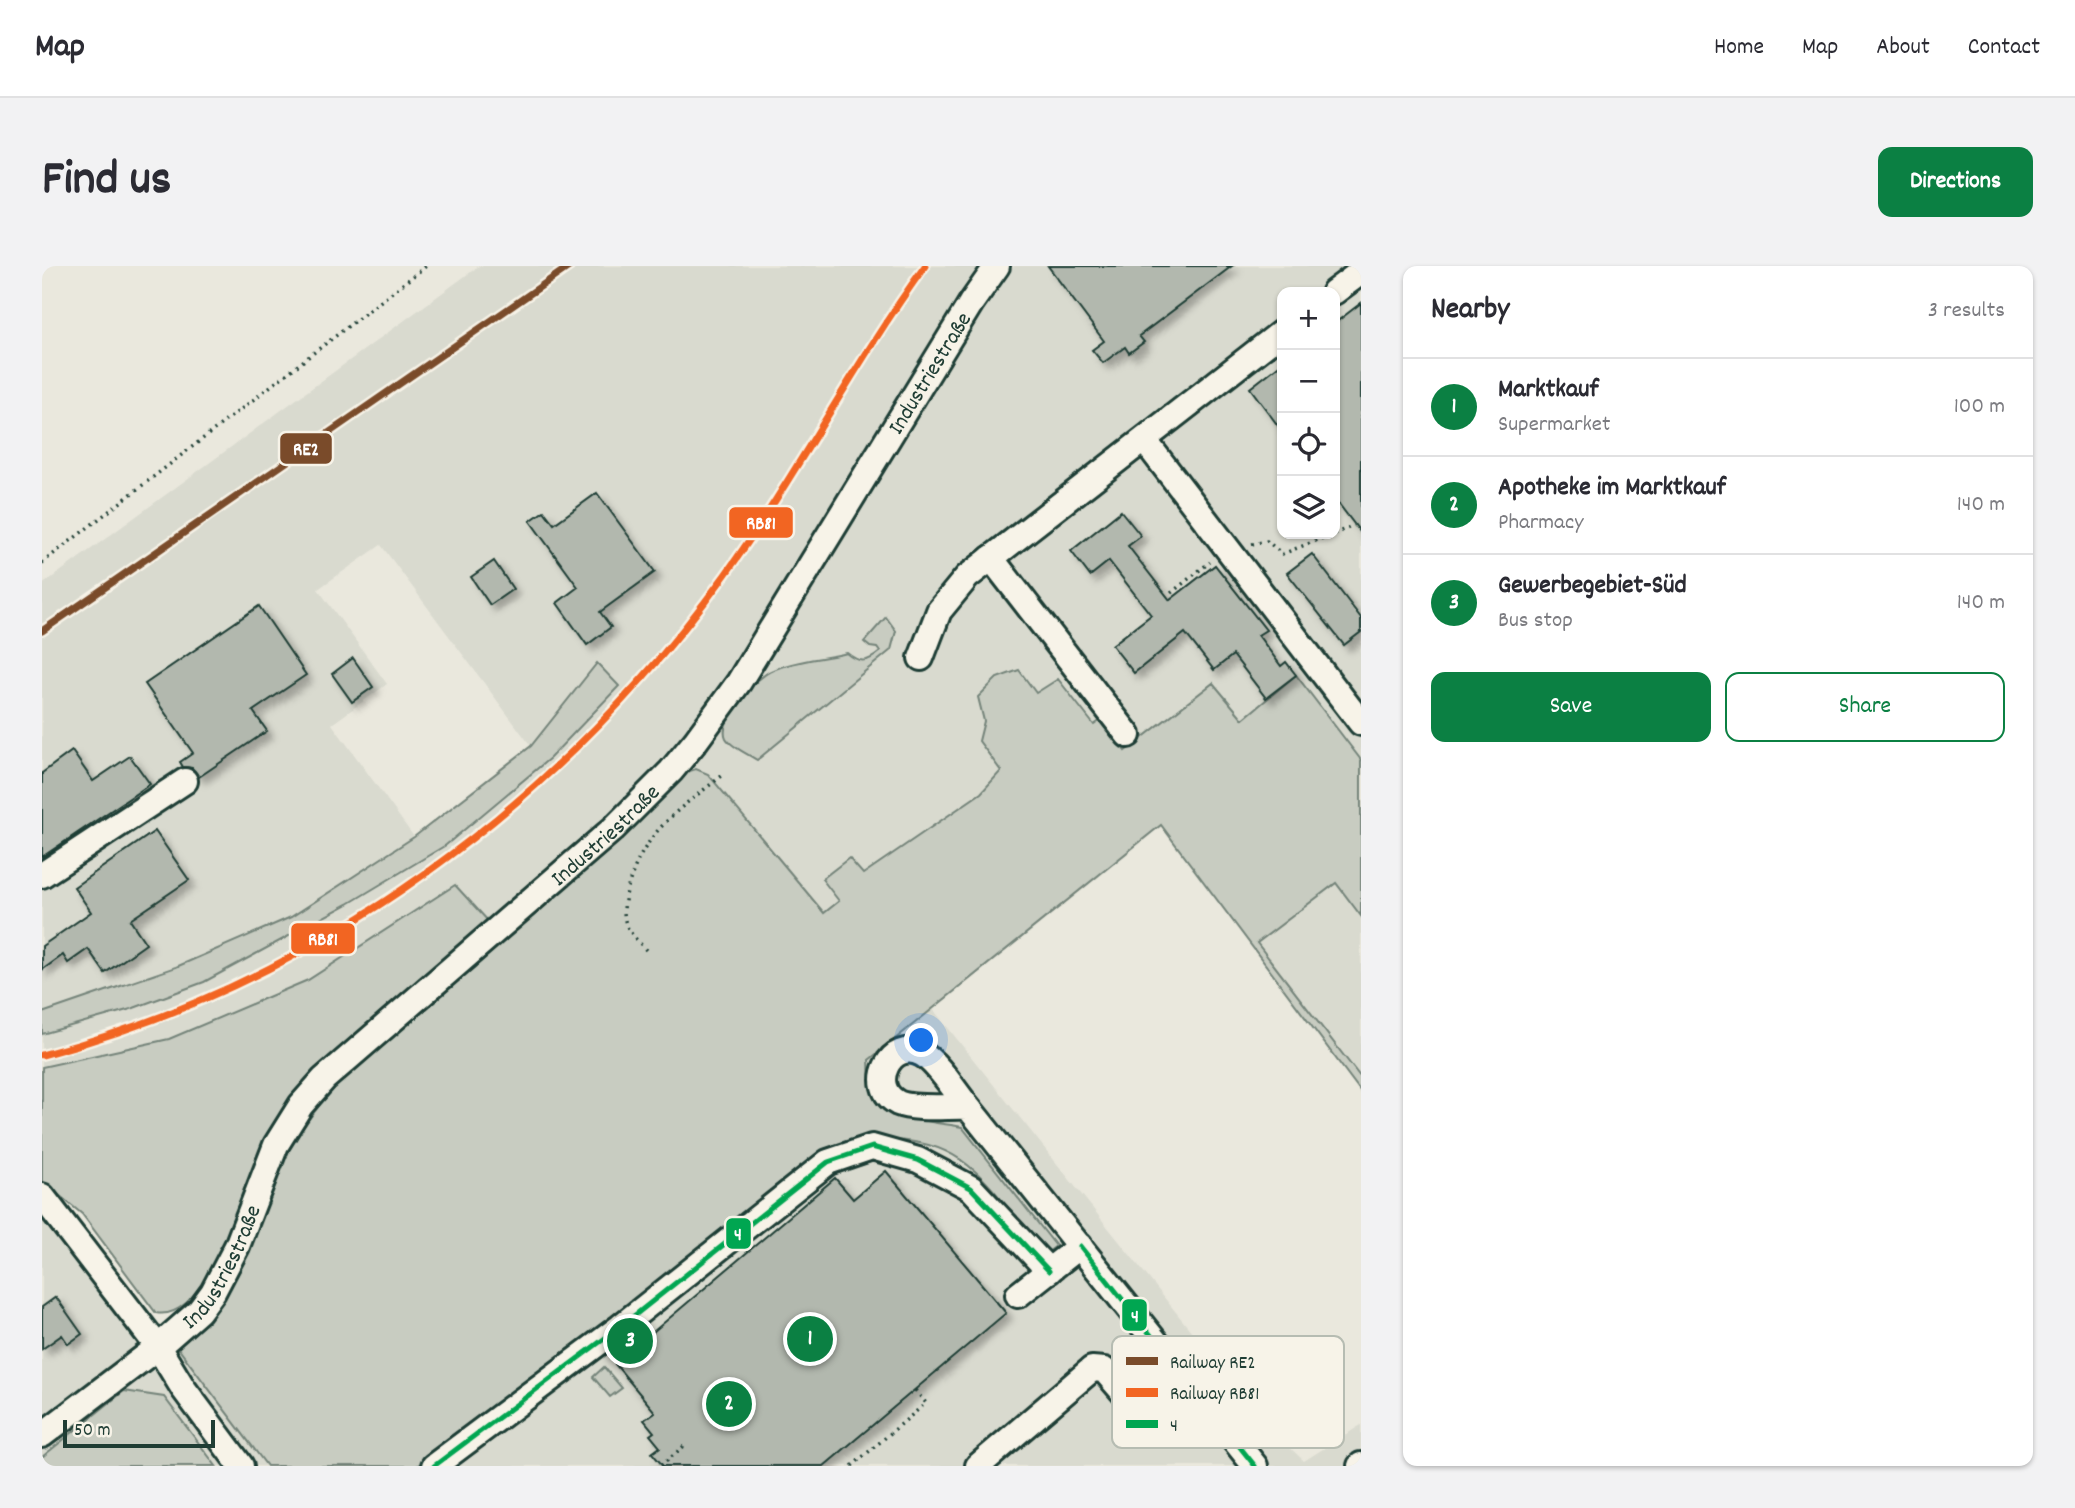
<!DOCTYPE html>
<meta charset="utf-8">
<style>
body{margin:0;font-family:Dekko,sans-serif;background:#f2f2f3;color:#2b2b33}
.controls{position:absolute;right:21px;top:21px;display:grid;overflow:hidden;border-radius:14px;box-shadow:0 2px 5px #0004}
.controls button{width:63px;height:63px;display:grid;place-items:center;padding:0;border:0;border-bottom:2px solid #e1e1e2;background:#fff;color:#2b2b33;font:35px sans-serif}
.scale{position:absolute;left:21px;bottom:18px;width:152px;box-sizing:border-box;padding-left:7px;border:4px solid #1f3d34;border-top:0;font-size:19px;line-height:24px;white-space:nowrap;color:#1f3d34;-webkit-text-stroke:5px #f7f3e8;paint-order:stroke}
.you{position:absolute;left:880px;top:775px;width:24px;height:24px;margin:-18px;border:5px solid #fff;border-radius:50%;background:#1a73e8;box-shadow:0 0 0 10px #1a73e833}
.badge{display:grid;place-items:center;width:46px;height:46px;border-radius:50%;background:#0b8043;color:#fff;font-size:23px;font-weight:700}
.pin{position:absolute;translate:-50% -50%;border:4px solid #fff;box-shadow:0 2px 7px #0006}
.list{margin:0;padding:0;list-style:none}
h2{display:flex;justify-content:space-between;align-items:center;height:91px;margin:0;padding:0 28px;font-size:30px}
h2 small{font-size:23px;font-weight:400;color:#7c7c81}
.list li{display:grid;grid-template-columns:46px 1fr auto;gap:21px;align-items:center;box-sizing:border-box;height:98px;padding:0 28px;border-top:2px solid #e1e1e2}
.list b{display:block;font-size:26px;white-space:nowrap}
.list p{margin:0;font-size:23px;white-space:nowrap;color:#7c7c81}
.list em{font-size:23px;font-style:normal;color:#7c7c81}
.actions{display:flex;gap:14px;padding:21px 28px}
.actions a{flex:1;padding:16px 0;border:2px solid #0b8043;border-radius:14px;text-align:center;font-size:24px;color:#0b8043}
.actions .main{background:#0b8043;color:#fff}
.icon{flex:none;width:38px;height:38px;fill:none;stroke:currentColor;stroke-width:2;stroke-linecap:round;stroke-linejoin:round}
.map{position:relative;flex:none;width:1319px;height:1200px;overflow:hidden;border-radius:14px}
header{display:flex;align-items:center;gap:42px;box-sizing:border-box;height:98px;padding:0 35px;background:#fff;border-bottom:2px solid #e1e1e2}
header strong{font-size:33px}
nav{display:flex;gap:38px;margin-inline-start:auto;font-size:24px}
.intro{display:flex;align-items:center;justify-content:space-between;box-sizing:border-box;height:168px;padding:0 42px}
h1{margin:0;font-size:49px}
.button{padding:18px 32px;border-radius:14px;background:#0b8043;color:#fff;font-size:24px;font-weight:700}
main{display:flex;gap:42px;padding:0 42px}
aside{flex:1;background:#fff;border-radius:14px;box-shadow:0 2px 5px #0004}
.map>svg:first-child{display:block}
.built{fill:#d9dacf;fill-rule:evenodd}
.green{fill:#c8ccc1;stroke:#74847a;stroke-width:2}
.building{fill:#b2b8ae;stroke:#1f3d34;stroke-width:2;filter:url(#shadow)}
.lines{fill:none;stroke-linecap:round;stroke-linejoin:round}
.minor-casing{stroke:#1f3d34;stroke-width:30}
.path{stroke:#1f3d34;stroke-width:3.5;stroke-dasharray:2 5;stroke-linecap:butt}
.minor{stroke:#f7f3e8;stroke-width:24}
.bus-1-casing{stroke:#f7f3e8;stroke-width:10}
.bus-1{stroke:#00a651;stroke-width:5}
.rail-1-casing{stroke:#f7f3e8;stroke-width:12}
.rail-2-casing{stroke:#f7f3e8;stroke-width:12}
.rail-1{stroke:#7a4b2a;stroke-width:7}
.rail-2{stroke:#f26522;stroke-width:7}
.labels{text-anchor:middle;stroke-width:7;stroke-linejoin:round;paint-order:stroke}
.street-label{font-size:23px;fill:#1f3d34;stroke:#f7f3e8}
.key{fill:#f7f3e8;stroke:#b6bcb2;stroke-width:2}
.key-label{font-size:19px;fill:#1f3d34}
.line-badge{stroke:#f7f3e8;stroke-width:2.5}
.badge-label{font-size:19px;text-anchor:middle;font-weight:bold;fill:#fff}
</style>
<header>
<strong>Map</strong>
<nav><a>Home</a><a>Map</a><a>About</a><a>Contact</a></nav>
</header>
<div class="intro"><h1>Find us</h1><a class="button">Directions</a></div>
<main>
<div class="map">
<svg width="1319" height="1200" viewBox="0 0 1319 1200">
<defs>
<filter id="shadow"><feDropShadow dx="6" dy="6" stdDeviation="3.5" flood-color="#0004"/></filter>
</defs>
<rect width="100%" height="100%" fill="#eae8dd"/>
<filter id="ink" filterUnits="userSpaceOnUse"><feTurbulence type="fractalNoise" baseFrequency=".0143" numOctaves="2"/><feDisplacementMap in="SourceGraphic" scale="14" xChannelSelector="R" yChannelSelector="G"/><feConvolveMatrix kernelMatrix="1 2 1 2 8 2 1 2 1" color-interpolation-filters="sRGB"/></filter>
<g filter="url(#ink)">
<path class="built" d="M437,0h505l-264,425 -67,84 -47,45 -117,102 -34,-37 -147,95 -139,59 -127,28v-33l89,-25 73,-27 144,-78 98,-59 104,-87 69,-72 -22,-23 -66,83 -150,-201 -63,44 69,95 -55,40 82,113 -123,80 -115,50 -134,46v-428z
M972,0h347v826l-200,-267 -89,70 -248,88 -141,-210 42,-50 27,-39 242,-391zM1240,26h53v242h-53z
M890,742l336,419 36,34 57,-36v41h-944l407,-310 45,-96z
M0,917l136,165 89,118h-225z"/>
<path class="green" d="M844,351l10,14 -5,19 -134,110c-9,-6 -26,-13 -31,-22 -9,-18 31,-62 47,-68 22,-10 50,-11 74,-17 13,11 21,9 33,-1l-3,-4 -7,-1 -6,-5z
M555,397l22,23 -69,72 -104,87 -98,59 -144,78 -73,27 -89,25v-21l134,-46 115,-50 123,-80 117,-91z
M977,404l17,23 22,-14 36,46 7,-5 24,31 88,-68 30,36 53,-44 65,85v156l-25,-33 -79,60 104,135v14l-200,-267 -292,235c1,10 -1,23 3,33 9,26 66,29 90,34l94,119 -12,9c-54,-67 -79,-126 -177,-113l-304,213 -146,111h-150l-89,-118c30,-29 56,-60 72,-99 11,-28 18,-59 32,-86 22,-44 51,-75 85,-110l263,-224 24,-22 29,-34 13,-4 12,5 116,139 15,-12 -17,-22 27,-21 14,16 118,-81 20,-22 -22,-30 5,-20 -6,-24 19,-19z
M413,619l34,37c-42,37 -85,75 -127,112 -34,30 -70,56 -92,96 -21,38 -58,194 -114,183l-74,-99 -40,-33v-114l127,-28 139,-59z
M562,1101l18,21 -12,9 -17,-20z
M82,1125l40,6 52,69h-174v-9z"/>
<path class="building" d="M1006,0h184l-93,70 5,6 -15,11 -4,-6 -22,16 -11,-13 12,-9z
M1319,37v230l-26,-34v-176z
M1240,97v68l-32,-43z
M555,227l58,79 -55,40 11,15 -24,18 -30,-42 21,-16 -48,-66 14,-10 10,13z
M1079,245l20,25 -13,10 42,54 45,-35 51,65 -8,5 23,31 5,-4 10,13 -30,23 -33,-43 -19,15 -29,-37 -51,40 -22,-28 39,-30 -42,-54 -19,15 -19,-25z
M1270,288l49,64v14l-17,13 -57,-72z
M452,295l19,28 -23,16 -19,-28z
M217,340l47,69 -53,36 14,20 -68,46 -7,-9 -9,-1 -3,-5 13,-9 -48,-69z
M311,392l20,29 -21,15 -20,-28z
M30,485l21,30 37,-25 20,28 -108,73v-84z
M113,565l34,49 -59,40 16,24 -41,29 -17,-24 -20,14 -5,-8 -21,15v-24l49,-34 -17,-25z
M844,905l120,142 -182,153h-161l-11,-13 8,-6 -10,-12 4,-3 -10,-12 11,-8 -40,-48 220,-186 18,21z
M14,1031l26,37 -14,10 -6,-9 -20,14v-42z"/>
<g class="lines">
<g class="minor-casing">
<g id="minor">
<path d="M1292,26l27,-20"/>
<path d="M1103,175l216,282"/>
<path d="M949,292l137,177"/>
<path d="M879,392l18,-47 28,-34 315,-245"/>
<path d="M0,609l143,-94"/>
<path d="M926,841c-18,-1 -54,3 -70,-4 -32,-16 -7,-66 24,-49 16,9 34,39 46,53l287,359"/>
<path d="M0,930l116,151 25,41 58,78"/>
<path d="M976,1029l62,-49"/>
<path id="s1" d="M0,1169l116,-88 41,-36 14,-19 24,-46 39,-101 25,-40 23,-26 289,-250 58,-58 24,-29 44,-60 232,-379 26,-37"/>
<path d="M392,1200l186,-139 208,-165 44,-15 46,13 53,28 78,83"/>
<path d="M936,1200l114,-97 12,1 26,30"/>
<path d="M1318,1200l1,-1"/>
</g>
</g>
<path class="path" d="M1210,278l15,-3 15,13 72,-28
M0,297l384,-297
M1129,327l39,-31
M604,684c-7,-8 -16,-16 -20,-26 -4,-12 -1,-25 2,-37 16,-56 51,-78 95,-112
M619,1200l23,-20
M810,1200l74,-63 -11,-13"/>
<use href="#minor" class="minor"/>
<g class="bus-1-casing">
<path id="bus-1" d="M1038,980l175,220
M392,1200l186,-139 208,-165 44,-15 46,13 53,28 78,83"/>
</g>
<use href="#bus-1" class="bus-1"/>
<g class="rail-1-casing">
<path id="rail-1" d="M0,365l528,-365"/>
</g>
<g class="rail-2-casing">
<path id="rail-2" d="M0,789c277,-73 516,-250 683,-480 72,-100 128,-210 200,-309"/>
</g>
<use href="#rail-1" class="rail-1"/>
<use href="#rail-2" class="rail-2"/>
</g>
</g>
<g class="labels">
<g class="street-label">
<text dy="8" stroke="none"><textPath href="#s1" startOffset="1405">Industriestraße</textPath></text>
<text dy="8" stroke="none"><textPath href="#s1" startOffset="838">Industriestraße</textPath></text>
<text dy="8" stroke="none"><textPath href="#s1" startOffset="250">Industriestraße</textPath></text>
</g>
</g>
<rect x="1070" y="1070" width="232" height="112" rx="10" class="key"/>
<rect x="1084" y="1091" width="32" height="8" fill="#7a4b2a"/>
<rect x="1084" y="1122" width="32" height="9" fill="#f26522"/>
<rect x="1084" y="1154" width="32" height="8" fill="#00a651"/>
<g class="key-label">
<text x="1128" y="1102">Railway RE2</text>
<text x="1128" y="1133">Railway RB81</text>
<text x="1128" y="1165">4</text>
</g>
<g class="line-badge">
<rect x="237" y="166" width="54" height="33" rx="7" fill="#7a4b2a"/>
<rect x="686" y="240" width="66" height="33" rx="7" fill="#f26522"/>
<rect x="248" y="656" width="66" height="33" rx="7" fill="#f26522"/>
<rect x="683" y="951" width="27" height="33" rx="7" fill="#00a651"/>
<rect x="1079" y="1032" width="27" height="34" rx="7" fill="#00a651"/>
</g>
<g class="badge-label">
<text x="264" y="189">RE2</text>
<text x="719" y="263">RB81</text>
<text x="281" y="679">RB81</text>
<text x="696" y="974">4</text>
<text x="1093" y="1056">4</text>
</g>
</svg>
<div class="controls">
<button>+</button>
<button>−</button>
<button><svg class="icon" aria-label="locate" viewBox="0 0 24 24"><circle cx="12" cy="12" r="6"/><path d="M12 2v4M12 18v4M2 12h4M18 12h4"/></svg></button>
<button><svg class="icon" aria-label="layers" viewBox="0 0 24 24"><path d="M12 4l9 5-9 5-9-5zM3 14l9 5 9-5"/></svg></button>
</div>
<div class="scale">50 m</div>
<div class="you"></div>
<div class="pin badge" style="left:768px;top:1073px">1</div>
<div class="pin badge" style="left:687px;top:1138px">2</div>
<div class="pin badge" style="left:588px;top:1075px">3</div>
</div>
<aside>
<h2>Nearby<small>3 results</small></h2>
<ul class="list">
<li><span class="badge">1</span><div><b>Marktkauf</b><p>Supermarket</p></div><em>100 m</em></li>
<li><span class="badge">2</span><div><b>Apotheke im Marktkauf</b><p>Pharmacy</p></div><em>140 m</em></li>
<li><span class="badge">3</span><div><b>Gewerbegebiet-Süd</b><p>Bus stop</p></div><em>140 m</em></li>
</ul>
<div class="actions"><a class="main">Save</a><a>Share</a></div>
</aside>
</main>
